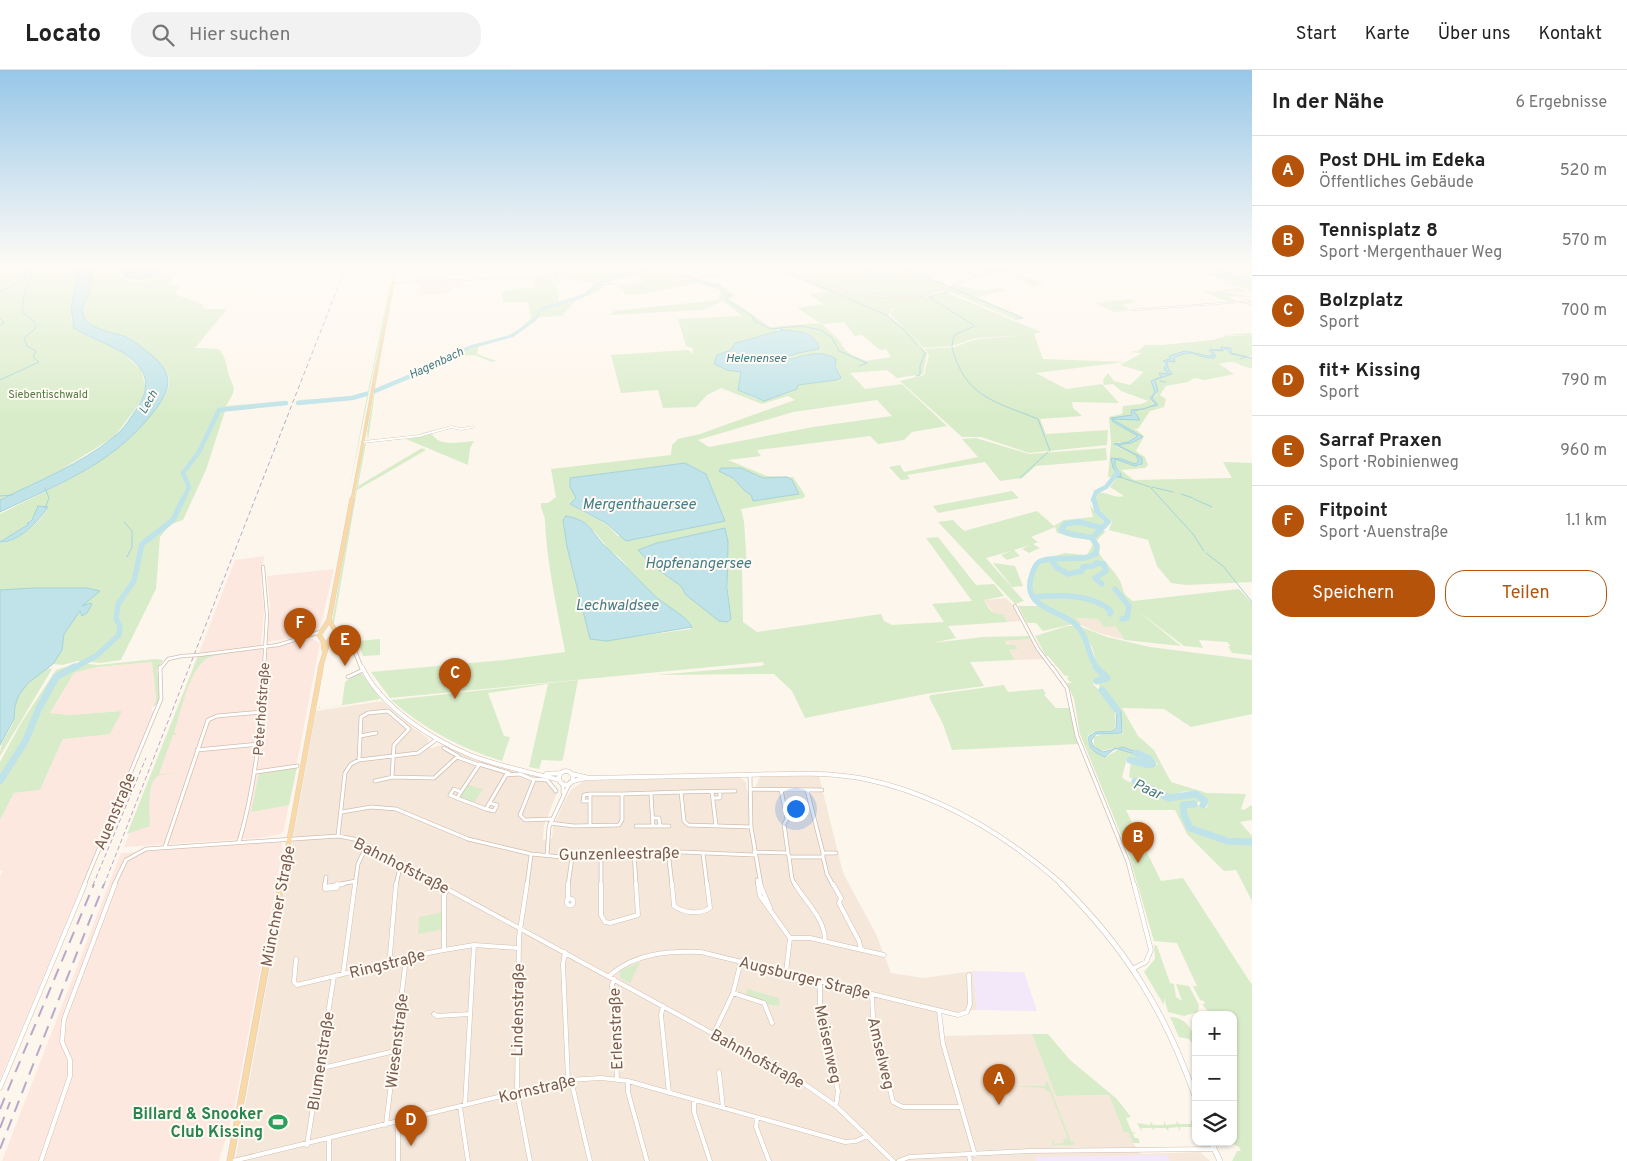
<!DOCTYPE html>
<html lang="de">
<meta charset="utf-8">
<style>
body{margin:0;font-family:Overpass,sans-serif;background:#f2f2f2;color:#222}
.controls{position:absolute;right:15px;bottom:15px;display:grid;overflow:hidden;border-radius:10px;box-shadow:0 1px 4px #0004}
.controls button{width:45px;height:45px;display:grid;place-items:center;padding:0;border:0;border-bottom:1px solid #e0e0e0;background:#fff;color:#222;font:25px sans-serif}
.you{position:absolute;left:795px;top:738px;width:18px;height:18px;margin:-12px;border:4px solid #fff;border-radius:50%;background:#1a73e8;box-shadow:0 0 0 8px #1a73e833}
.badge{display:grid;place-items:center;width:32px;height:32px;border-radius:50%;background:#b45309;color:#fff;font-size:16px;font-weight:700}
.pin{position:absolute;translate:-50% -41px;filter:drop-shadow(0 1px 2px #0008)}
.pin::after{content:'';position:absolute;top:26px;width:18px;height:15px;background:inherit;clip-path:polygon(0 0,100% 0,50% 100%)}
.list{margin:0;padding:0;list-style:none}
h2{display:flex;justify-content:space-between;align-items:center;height:65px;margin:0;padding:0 20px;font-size:21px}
h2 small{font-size:16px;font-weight:400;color:#767676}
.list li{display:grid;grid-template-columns:32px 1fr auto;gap:15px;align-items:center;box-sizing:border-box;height:70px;padding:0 20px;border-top:1px solid #e0e0e0}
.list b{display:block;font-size:19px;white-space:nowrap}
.list p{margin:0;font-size:16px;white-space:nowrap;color:#767676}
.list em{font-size:16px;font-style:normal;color:#767676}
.actions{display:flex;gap:10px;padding:15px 20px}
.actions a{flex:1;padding:11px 0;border:1px solid #b45309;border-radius:20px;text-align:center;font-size:18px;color:#b45309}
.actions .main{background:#b45309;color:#fff}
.icon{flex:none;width:28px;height:28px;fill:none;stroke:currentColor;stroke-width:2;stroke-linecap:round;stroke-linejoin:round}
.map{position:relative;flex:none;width:1252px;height:1091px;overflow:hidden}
header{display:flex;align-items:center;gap:30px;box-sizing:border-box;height:70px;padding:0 25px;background:#fff;border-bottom:1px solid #e0e0e0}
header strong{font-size:24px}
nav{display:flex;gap:28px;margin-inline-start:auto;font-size:18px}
.search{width:350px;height:45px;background:#f2f2f2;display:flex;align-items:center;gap:12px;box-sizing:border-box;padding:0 18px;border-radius:20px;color:#767676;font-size:19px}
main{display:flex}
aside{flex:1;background:#fff}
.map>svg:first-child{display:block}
.residential{fill:#f5e8da}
.commercial{fill:#fde8e0}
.education{fill:#f3e8fa}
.green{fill:#d8ecc9;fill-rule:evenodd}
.water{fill:#bfe3e8;stroke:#a5d3da}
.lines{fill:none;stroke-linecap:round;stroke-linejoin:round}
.stream{stroke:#a5d3da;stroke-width:1}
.river-far3{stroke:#bfe3e8;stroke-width:3}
.river-far2{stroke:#bfe3e8;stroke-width:4.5}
.river-far1{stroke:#bfe3e8;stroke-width:5.5}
.river{stroke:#bfe3e8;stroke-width:7}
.minor-far4-casing{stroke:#d1beb0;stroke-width:2}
.minor-far3-casing{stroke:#d1beb0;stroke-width:2.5}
.minor-far2-casing{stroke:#d1beb0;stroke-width:4}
.minor-far1-casing{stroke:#d1beb0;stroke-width:4.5}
.minor-casing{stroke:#d1beb0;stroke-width:5}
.tertiary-far2-casing{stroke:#d1beb0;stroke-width:4.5}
.tertiary-far1-casing{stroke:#d1beb0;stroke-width:5}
.tertiary-casing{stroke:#d1beb0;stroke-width:6}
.secondary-casing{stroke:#d6c0b0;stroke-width:2.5}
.primary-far4-casing{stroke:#dad1cd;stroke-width:2.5}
.primary-far3-casing{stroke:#dad1cd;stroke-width:3}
.primary-far2-casing{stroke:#dad1cd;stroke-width:5}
.primary-far1-casing{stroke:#dad1cd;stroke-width:5.5}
.primary-casing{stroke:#dad1cd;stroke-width:7}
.minor-far4{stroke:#fff;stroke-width:1}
.minor-far3{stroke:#fff;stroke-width:2}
.minor-far2{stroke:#fff;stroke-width:2.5}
.minor-far1{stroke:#fff;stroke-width:3}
.minor{stroke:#fff;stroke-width:4}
.tertiary-far2{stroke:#fff;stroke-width:3}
.tertiary-far1{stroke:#fff;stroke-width:4}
.tertiary{stroke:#fff;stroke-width:5}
.secondary{stroke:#fff;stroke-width:2}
.primary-far4{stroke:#fbd9a5;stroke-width:2}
.primary-far3{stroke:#fbd9a5;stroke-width:2.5}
.primary-far2{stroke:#fbd9a5;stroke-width:4}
.primary-far1{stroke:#fbd9a5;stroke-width:4.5}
.primary{stroke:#fbd9a5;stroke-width:5.5}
.rail-far1{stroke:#b9a8c9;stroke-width:1;stroke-dasharray:4.5 3;stroke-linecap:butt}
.rail{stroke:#b9a8c9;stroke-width:2;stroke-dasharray:12 8;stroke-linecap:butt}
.minor-bridge-casing{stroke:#d1beb0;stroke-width:4;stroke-linecap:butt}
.minor-bridge{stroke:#fff;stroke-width:2.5}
.labels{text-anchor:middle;stroke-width:4;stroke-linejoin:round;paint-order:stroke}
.far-park-label{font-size:11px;fill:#537a41;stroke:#fffaf3}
.far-water-label{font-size:12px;font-style:italic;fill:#437c86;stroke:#fffaf3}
.street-label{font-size:14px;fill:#7a5c4d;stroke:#fffaf3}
.water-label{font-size:15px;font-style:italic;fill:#437c86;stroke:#fffaf3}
.near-street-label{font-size:16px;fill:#7a5c4d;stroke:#fffaf3}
.near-leisure-label{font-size:16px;font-weight:bold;fill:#27864d;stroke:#fffaf3;text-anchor:end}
</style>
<header>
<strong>Locato</strong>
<div class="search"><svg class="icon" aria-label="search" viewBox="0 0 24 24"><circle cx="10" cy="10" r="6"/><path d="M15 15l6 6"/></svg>Hier suchen</div>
<nav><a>Start</a><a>Karte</a><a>Über uns</a><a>Kontakt</a></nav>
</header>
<main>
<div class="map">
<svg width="1252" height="1091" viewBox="0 0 1252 1091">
<rect width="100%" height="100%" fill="#fdf6ec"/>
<path class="residential" d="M424,206l19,1 7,3h27l-16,3v3l-18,8 -24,1 1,-13 -11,1v-4z
M1006,528l8,8 7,15 -13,1 -5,-8 -8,1 -11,-15z
M1075,548l23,1 17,7 10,14 -29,-8 -15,-7z
M1031,569l14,20 -30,1 -6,-10 8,-1 -12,-8z
M382,631l18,17 29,21 -2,7 5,2 9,-3 42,18 65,16 10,11 -14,36 -1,14 9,-1 1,-12 11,-25 7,-12 13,-9 155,-4 7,5 1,9 5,2 8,-16 59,-1 24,97 33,61 15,39 33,5 49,-7 4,39h-5l-10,6 -21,-3v23l91,-2 24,62 56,-1 21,48 8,11 59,-2 10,9h-975l81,-450z"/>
<path class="commercial" d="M264,486l-3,26 3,28 -3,37 52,-8 7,4 -36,187 -4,4 -20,4 -136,9 111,-287z
M334,499l-14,59 -11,7 -42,7 3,-35 -3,-31z
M152,592l4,37 -5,11 3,2 -154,368v-204l3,-5 -3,-1v-50l14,-27 26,-3 23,-51 58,-28 -52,4 -19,-2 24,-40 23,-6z
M282,772l1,6 -49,262 -15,51h-217l119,-308z"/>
<path class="education" d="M973,901l51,1 13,39 -60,-1z
M1167,1085l3,6h-134l-1,-4z"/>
<path class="green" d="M0,194h80l-9,44v12l26,20 15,6 14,10 15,14 5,18 -4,12 -28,37 -55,34 -59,29z
M94,194h25v13c33,16 44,-13 67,-13l-19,21h15l-8,9 28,10 2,5h23l-32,39 24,1c6,7 7,14 9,23 6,19 10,14 -2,34l60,-5 -2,4 -59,6 -19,59 -23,50 -12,4 -11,13 -4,52 -35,71 -21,3 -22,-2 -16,4 -62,-7v-115c16,0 41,-21 48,-35 -10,1 -13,10 -21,14l2,2 -29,18v-28c60,-31 109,-47 153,-102 8,-10 20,-23 15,-37 -3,-8 -16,-20 -23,-25 -5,-5 -13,-10 -19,-13 -12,-5 -37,-7 -43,-22 -3,-7 4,-14 6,-21 3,-9 2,-20 5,-30z
M396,194l-31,159 -3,14 21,-114 -35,173 19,-100 -70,8 1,-4 55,-3 15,-6 26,-126z
M638,194h41l15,13 28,8 13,11 -5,3 40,28 50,-4 -23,-15 27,-4 -15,-10 18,-2 -61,-28h86l47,19 -44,-19h63l29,8 -17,6 19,8 -7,3c23,-8 19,-1 38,1 12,1 14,-4 28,0l-30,7 -10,-3 54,23 -8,2 -63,-27 -13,-1 3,-2 -14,6 12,-2 -47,16 -4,7 21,16 18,21 -4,21 -26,4 -10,-8 -37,3 15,16 37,-5 45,42 -35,6 -8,8 -26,4 -8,-8 -113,14 4,6 -33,4 39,16 26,1 12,18 -1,3 -63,11 3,12 3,46 -5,1 1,54 14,10 124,-18 3,7 8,4 52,-3 -12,-18 40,-3 -46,-63 12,-1 38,48 18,-1 10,12 -20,4c6,10 7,15 19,14l5,8 -60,4 8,12 -24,5 51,-6 45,-1 3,3 -26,2 2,3 8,1 3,4 -9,1 6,10 -45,2 14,24 -59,8 -120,24 -13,-27 -18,-17 -118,1 104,-9 4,-1 -1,-3 -373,36 -19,-26 133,-12 61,-8c-8,-45 -18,-86 -20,-131 0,-7 -5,-11 -4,-18h7l8,-6 -5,-28 120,-14 1,-10 6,-6 22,-5 95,-34 -7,-4 -26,8 -41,-16 -14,7 -11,12 -33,1 -5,-18 -37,3 -10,-38 77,-5 6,4 -2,-5h3l-9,-3 -8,-27 64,-3 -19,-15 -21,9 -92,5 4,-4 105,-11 1,-10 -22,-7 -60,12 -14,-1v-4l-8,-4h11l17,-5 -11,-6 -28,9 -7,8 -22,8 -14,16 -23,1 -23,18 -38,12 -1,7 19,7 -4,1 -18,-7 -15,1 -84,36 -7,48 51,-5 20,-7 -36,11 23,11 -69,40 -23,133 -2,-1 32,-178 4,-3 -1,-9 18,-101 -10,58 68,-28 23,-14 39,-10 16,-9 10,-10 -3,-16h-25l-1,-11 18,-2 1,3v-4h14l2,4 -4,-15 17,-1 9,17 -1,9 25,-8 12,-11 -39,-7 3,7 -2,1 -4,-7 2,-1 -7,-7 3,2 41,-5 2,2zM844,252l11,14 7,-1 18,15 6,-1 5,8 -25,4 -14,-6 -7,-5 -6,-10 -17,-16zM778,258c15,8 37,-4 41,21l-21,4 -18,6 41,-6 9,2 10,19 -4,6c-13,2 -27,1 -39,5 -17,7 -28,22 -47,11 -10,-7 -9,-13 -8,-24l-22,-4 -3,-13 14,-5 8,-9 41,-9 -4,-3zM877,330l15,16 -79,11 -104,20 -11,-7 95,-28zM403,369l19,9 -64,38 8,-43zM685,393l21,11 13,32 -101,30 -12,-12 -35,-19 5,-7 -6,-20zM722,398h19l22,10 24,-1 6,18 -40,6 -2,-6zM569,446l15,7 11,9 14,18 10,7 25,29 25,22 21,15 1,6 -73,10h-28l-23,-92 -4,-27zM725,458l3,14 -2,20 4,53 -44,-20 -5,-9 -28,-20 -15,-16 19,-7z
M973,194l12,5 -4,3 5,-3 25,1 -4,1h6l-2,1 33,10 -9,-2 8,4 -13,4 3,-3 -39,-15 -18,7 -15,-5v-2l-22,-5z
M1180,194h19l1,3h-2l23,1 2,1 -2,1 15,6 13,-2 3,2v7l-12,-3 12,4v7l-27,1 27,5 -25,-1 10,6h-8l-26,-10 37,-4z
M945,222l96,40 -7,2 9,25 82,3 -89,11 30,16 36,-5 17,19 -47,-1 1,6 9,8 -42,3 6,15 62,-4 -1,15 -78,8 -48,-16h-19l-62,-56 24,-6 5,-20 -4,-6 29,-2 23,-8 52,-4 -53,3 -24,8 -28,2 -33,-33v-3l6,-5z
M1129,229l7,3 -15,3 10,5 -16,2 -20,-9z
M1252,263l-1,3 -27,-1 -7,4 9,-3h26v20h-8l8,2v10c-15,-1 -14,-10 -33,-4l15,10 -29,6 -11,-2 -6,4 -22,4 -6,9 6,4 -2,8 -14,4 -12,18 -4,-1 10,8 -8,15 9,6 3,8 -3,3 -24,2 13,10 98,-2 -9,-16 29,1v119l-66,3 -15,-2 -14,-17 -9,-26 -39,-10 3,-8 -17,-17 3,-12c9,-2 17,6 26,3l-14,-9 7,-10 4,-1 -6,-10v-7l25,7 2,-5 -3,-5 -21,-11 13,-2 12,-6c-11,-8 -22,-11 -31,-18l5,-2 -6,1 2,5 25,12 -10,7h-10l-3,4 21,9 3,6 -4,3 -13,-5 -11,-1 2,10 4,5 -4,4h-5l3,-34 -2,-26 13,-3 1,-8 18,-2 7,-3 -27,-10 -8,-7 -9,1 -1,-5 5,-7 6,8 16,4 14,-13 -24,-7 22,-12 -13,-1 9,-1 7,-6h18l50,-5 12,-5zM1214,278l2,1 -5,2 5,4 -3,3 -27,-6 -14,8 -5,1 1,7 4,6 -18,7 3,14 -5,3 6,7c-8,1 -22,4 -26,9l-1,-4 13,-1 12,-5 -6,-6 5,-6 -4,-11 10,-4 -2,-4 10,1 -6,-13 8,-2 1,-3 13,-5 24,5 4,-1 -4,-5z
M431,363c9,15 28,9 43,8l-4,7 -2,17 -62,-26z
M976,368l53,16 77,-6 1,12 -71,6 -14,12 -22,3 -15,-19 -78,13 3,4 -9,1 -12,-13 11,-2 4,7 74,-15 -16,-18z
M1012,421l7,7 -81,15 -5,-7z
M1090,435l14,18 -3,4 4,5 -8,8 3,7 -1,6c6,10 14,16 20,26 6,11 1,13 14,22l106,-12 13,14v52l-20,-2 -4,-7h3l-4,-4 -28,-2 4,8 -19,-2 -46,-35 43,35 -56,-6 -10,-14 -11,1 -6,-8 -22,-1 6,7h-4l-38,-20 8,7 25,12 -30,7 -7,-8h-9l-9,-17h20l-6,-9 8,8 -4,-7 -3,-1 -4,-15 10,-22 26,-7 22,2 6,-11 -3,-4 -33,-7 -2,-6 -24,10 7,5 -5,2 7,4 -11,5 -7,-4 8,-4 -16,5 6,6 -13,4 -6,-5 10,-4 -25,7 38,43 -9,3 -77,-82 15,-2 11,11 73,-20 17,15 10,-6 29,-3z
M993,493l22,3 8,20 -11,1z
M1067,556h7c12,10 16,24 18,40l14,12h-10l-3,6c17,18 26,20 21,46l-20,2 -6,3c-2,13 7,18 18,22l13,-8 24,7 8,6 -6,1 -18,-5 -5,19c6,7 13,5 22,8 9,4 16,14 28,14 13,0 11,-9 29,-1l3,4h-15l-9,5 7,19 4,3 34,12 27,3v57l-16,-31 -12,1 -37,-37 -12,-24h-49l35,71 22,-3 69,107v176h-20l5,-10h4l-2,-4 -10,-5h4v-127h-22l-9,-11h3l-1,-3 -4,-1 -7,-14h4l-20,-43 -23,-2 -26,-89 -48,-118 -6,-35 -7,-16h5l-5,-4 2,-3h-4l-17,-20h-2l-11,-20z
M1079,556l28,11 43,10 102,13v54l-61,13 -27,-18 -42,-1 16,28 16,14 17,32 36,11 39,1 -5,15 3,1 8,-5v15l-12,2 12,14v4l-30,-3 -32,-11 -6,-20 11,-2 12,4 1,-7c-10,-10 -25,-14 -36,-4l-43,-20 2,-16 22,6 5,-3 -8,-7 -28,-10 -22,4 -6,-5v-9l9,-3h20c-1,-25 -6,-30 -24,-48v-4l9,-4 -13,-13 1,-3 -4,-15z
M380,569v16l-17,1 -5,-15z
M253,579c-10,3 -40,5 -47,10 -18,14 -24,50 -32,74l4,1 -5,1 -14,39 27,-1c-8,1 -21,0 -28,3 -12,6 -8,39 -8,50l-23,8 71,-178z
M155,589l8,1 -6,10c2,11 8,30 -4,37l3,-8 -4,-37 -55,5 -23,6 -24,40 19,2 53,-4 -12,23 -47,5 -23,51 -26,3 -14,27v-37l29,-49 10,-24 20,-36c-14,9 -26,48 -34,65 -7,14 -17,27 -25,40v-17l21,-39 35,-53 22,-7 20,2z
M46,598l6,1 -52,87c0,-17 9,-21 14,-36 1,-5 0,-11 1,-16 5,-16 19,-27 31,-36z
M359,603l3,1 18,25 -60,10h-2l3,-7 -2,7 23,-4 3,-23z
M578,610l-15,79 -2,2 -19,-1 -3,9 -10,-2 19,-83 -60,9 16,43 6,1 -8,24c-41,-12 -79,-33 -111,-61z
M1004,615l4,7 35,-3 3,5 -2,1 12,13h14l8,36 -126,6 -9,-26 -14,-27 2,-2z
M297,697l-8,38 -38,7 8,-39z
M468,715l15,4 -9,14 -15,-6z
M444,842v17l-26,5 1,-17z
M1154,875l3,1 13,37 4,1 2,13 6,4 -6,-17 13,2 10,19 -1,7 -14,4 -16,-4 -4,-14v7l-20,-33 11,-13z
M640,892l-10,21 -10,-5v-7z
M747,919l32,9 1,7h-12l-3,-3 -19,-7z
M1170,947c16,0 26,15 26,31l-7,-9 -10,-2z
M1032,964h16l22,26 47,39 14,18 -5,1 6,14 4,1 -3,1 2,4h3l2,5h-7l-5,-11h-4l-15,-37 -53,1z
M1047,1010l24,62h4l-2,3h-20l-1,-6 3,5 9,-1 -1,-4h5l-18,-47 -4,-1 -2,-3 -32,-2h33z
M1191,1050l3,4v7l-2,-4h-12v4l-2,-4 -10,1 1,3 -4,-3h-11v3l-2,-3h-11l1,4 -5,-9 13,2 1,-3 2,3h11v-4l2,4 10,-1 1,-3 2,3h12z"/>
<path class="water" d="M80,194h14c-3,10 -2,21 -5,30 -2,7 -9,13 -6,21 5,15 31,17 43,22 6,3 13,8 19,13 30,22 29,37 6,65 -41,51 -93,69 -151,97v-12c38,-19 81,-36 114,-63 10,-8 17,-20 24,-30 7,-11 11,-24 4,-36 -15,-23 -46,-29 -68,-43l-3,-20z
M122,194h47c-11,13 -30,19 -46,12z
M783,260c16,2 32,0 36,19l-21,4 -18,6c19,2 37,-13 56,0l-1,7 6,12 -5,2 -38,5 -1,4 -33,12 -26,-11 3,-18 -14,-2 -13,-6 3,-9 14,-5 4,-7z
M1221,277l10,1v5l21,5 -21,-4 -5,-6 -3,3 -11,-1 4,6 -2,2c-21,0 -18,-11 -40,0l1,4 -8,-1 1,7 4,6 -17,6 3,11 -6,7 6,7 -24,6 6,9 -28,-1 31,18 -12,6 -13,2 21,11 3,2v6l-7,2 -20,-7v7l6,8v3h-8l4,-4 -4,-5 -2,-10 11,1 13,5 4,-3 -3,-6 -22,-11 14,-2 10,-6 -25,-14 -2,-4 21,-3 -1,-5 13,-1 12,-5 -6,-6 5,-6 -4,-11 10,-4 -2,-4 10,1 -5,-5 2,-5 -3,-3 7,-2 -1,-3 16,-5 24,5 4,-1 -4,-5 1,-1 12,1z
M685,393l21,11 19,47 -99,20 -20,-18 -36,-19 6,-6 -6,-11v-9z
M721,398h20l22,10 24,-1 5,3 7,14 -46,7 -2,-6 -7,-5 -11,-12 -14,-7z
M38,436l10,1c-9,14 -30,36 -48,35l29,-18 -2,-1 5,-3z
M566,446c27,5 25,18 42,33 17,15 30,31 46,46 10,10 33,21 38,32l-85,14 -17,-2 -23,-92 -4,-27z
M725,458l3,14 -1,46 4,31 -4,3 -8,-1 -33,-26 -5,-9 -28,-20 -15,-16 19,-7z
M34,518h53l13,3 -18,15 8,-3 2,1 -5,9 -5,3 -2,-5 -16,23 -2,16 -9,14 -25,19 -9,12 -4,11 -1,13 -14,26v-155z
M1114,634l7,8 1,21 -26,1 -5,7 3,6 9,5 20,-5 26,10 7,7 -3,3 -12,-5 10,1 -3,-5 -33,-10 -10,9c-10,-4 -18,-9 -16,-21l7,-4 17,-1 3,-3 1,-19z"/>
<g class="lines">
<path class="stream" d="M671,194l11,5 -4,4 12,4
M767,194l5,2
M853,194l42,17
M896,194l51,22
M1210,205h17
M799,207l32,14
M692,208l21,8 7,-1 4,8 6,2 -4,5 27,17 1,4 17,8 30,-3 20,4 11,8 7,13 28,12 -8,3
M950,217l73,31 -8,1
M0,221l21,-9 8,-18
M831,221l57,25
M948,222l-19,5 46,29 -21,9 -2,11
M23,243c-3,-15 7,-35 13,-49
M24,244l11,8
M888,246l16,14
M0,248l4,5 -4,2
M777,258l6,2
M905,261l12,14
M952,277c12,50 44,55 86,72l12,32
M1240,289l6,-2
M916,306l4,-1v-9l5,-13 -5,-5
M0,310l39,-18 -6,-5 3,-6 -9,-5 -3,-8 11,-9v-5
M1160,311l6,1
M1117,406l33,11 43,47 11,17
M1020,408l28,-26
M1152,417l21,5
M45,418l4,10 -4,10
M1181,424l12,4
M0,426l12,-1
M1194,429l18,8
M124,452l8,9v4
M1206,483l17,13 29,36
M127,487l5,-10v-11"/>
<path class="river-far3" d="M1187,194l26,5
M1206,194l46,20
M601,213l17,-7 53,-12
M429,298l41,-21 42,-11 22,-16 8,-11 39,-12 20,-13"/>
<path class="river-far2" d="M375,321l57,-24
M298,333l54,-5 14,-4
M183,430l6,-13 -6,-14 16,-21 20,-42 67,-7
M1093,430l3,-8 10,-5 12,-15"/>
<path class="river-far1" d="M1094,429l3,12 11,11 -16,16 5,8 -1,8 -11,4 -34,1 5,8 12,7 14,-3 1,-4 10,-1 3,-3 8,1 2,7 -11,7 7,6
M1092,468c-10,-3 -23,-2 -31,-8l4,-6 14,-2 23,6
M1051,489c-12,1 -15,3 -19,15 -12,34 26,35 43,50 14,12 13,35 23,45
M1115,519l14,17 -2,12 -5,1
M1033,527c25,-2 58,-4 78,14l-1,3
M72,599l24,-13 23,-21 1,-9 -4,-7 2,-15 16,-23 8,-37 31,-24 10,-21"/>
<path class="river" d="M1096,597l11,11 -10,3
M1102,620l15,20
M1130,690l19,5 3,-2 -4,-5 -12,-5
M0,711l26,-41 12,-30 18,-33 18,-10
M1135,711l34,17 27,-4 9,7 -2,4
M1194,734l-11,1 1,10 6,13 37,13 25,1"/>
<g class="minor-far4-casing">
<path id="minor-far4" d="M545,194l6,12
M1146,194l8,5 25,-1 -10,-4
M1201,194l51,10
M1250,194l-11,4 13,5
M547,199l42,-4
M393,213l158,-7 46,7 42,3 133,-19 66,23 66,9 25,-5 64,-23 96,-7
M1246,232l6,3
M1132,240l120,-9"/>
</g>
<g class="minor-far3-casing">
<path id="minor-far3" d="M363,372l56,-6 32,-9 10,2 12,-2"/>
</g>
<g class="minor-far2-casing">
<path id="minor-far2" d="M263,497l4,48 -3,54
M1015,536l23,43 15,20
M199,585l79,-10 42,-13
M160,599l8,-10 14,-3"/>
</g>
<g class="minor-far1-casing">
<path id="minor-far1" d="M1052,597l15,21 10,48 51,126 6,23
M348,607l15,-7
M360,666l16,-3
M444,678l14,8
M197,680l63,-6
M359,690l2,-43 7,-4 20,-2 21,18 -15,16 -2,32 42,1 23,-21 22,8 -22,33 29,11 20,-34 14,-1 14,6 -14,35 5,5 26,-1
M479,694l30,9
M256,702l41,-6
M750,705l1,52 10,58
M533,709l14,1 9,11
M375,711l18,-4
M563,713v10
M751,719l71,1
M781,720l6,29 -3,5 4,29
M807,720l16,63
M681,722l54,-1
M712,722l4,34
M590,724l-6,1 -1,6h7
M457,728l-7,-3 4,-6 7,3
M713,728h7v-6
M486,739l8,2 3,-6 -8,-2
M342,742l29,-5 25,2 72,30 63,15 41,4 86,-7 96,4
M652,748h7l1,8
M550,753l24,3 45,-1 3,-5v-26l59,-2 3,29 4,4 63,2
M590,756v-32h32
M636,756h17l-2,-31
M653,756h16
M338,766l7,-63 6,-9 8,-4 59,-7 19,-14
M239,772c17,-58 22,-115 25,-175
M165,777l43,-127 9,-4 45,-4
M634,781l2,34
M668,781l4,34
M754,782l34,1 1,4h34v-4h13
M703,784l4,31
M547,785l2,-28 21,-45
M601,786v29
M789,787l3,22 3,6
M823,787l4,17 6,11
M757,810l1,5
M84,815l77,-186 -1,-32
M114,815l12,-25 20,-11 192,-13 16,3 86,46
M325,815l1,-8
M336,815l20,-4
M355,815l3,-21 9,-19
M396,815l5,-22
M527,815l4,-30
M568,815l4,-27"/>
</g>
<g class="minor-casing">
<path id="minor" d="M325,814v5l12,-1v-4
M438,814l362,197 36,25 57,55
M527,814l-8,53 -2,155 13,69
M568,814v16
M601,814v31l4,7 5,1 28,-8 -2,-31
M672,814l2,22c10,7 26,9 36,2l-3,-24
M758,814l2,12 30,42 -4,34
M760,814l10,24
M795,814c10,18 30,34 30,57
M833,814l8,14 -2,5 20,38 2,9
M1134,814l17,66 -5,12 -12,6
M325,817l18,-3
M566.5 832a3.5 3.5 0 1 1 7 0a3.5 3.5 0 1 1-7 0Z
M790,868h20l74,17
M444,880l30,-5 44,3
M565,882l-2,12 5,116
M296,889l-2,23 3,3 88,-21 7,-4 52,-10v-54l3,-8
M392,890l-2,-5 6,-71
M343,904l12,-90
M609,906c26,-23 58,-25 92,-24l257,63 9,-3 3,-8 -1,-29
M614,909l-2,6 5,94
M820,911v32l18,78 -2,15
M733,923l31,10 8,20
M872,924l1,24 20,84 10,5h58
M663,936l-2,9 8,78
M939,941l4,33 32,111
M434,944l3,2 33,-2
M714,963l19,-40 8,-32
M318,999l77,-18
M719,1002l4,36
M571,1010l19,81
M628,1011v11l19,69
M0,1018l85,-204
M694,1030v12l16,49
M465,1035l9,-160
M460,1037l8,54
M757,1048l-1,9 13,34
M398,1053v38
M386,1055l20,-167
M329,1069v22
M307,1075l27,-169
M969,1085l1,6
M41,1091l29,-85v-16l-8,-18 2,-23 51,-135
M233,1091l335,-81 33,-2 27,3 217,61 11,-1 11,-5
M899,1091l10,-4 120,-6 185,-2"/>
</g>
<g class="tertiary-far2-casing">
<path id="tertiary-far2" d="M336,561l14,8 12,30
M333,567h11"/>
</g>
<g class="tertiary-far1-casing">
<path id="tertiary-far1" d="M362,597c19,40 69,72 108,88 28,11 60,17 89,25
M559 708a7 7 0 1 1 14 0a7 7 0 1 1-14 0Z
M546,704l15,-1
M572,704l17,4c50,-1 101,-2 151,-3 42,-1 84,-4 125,4 76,16 140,55 198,106
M573,711l13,-3"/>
</g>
<g class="tertiary-casing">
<path id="tertiary" d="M1061,814c65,64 105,129 135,215
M1211,1072l9,19"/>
</g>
<g class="secondary-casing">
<path id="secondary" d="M1177,194l75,28"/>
</g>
<g class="primary-far4-casing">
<path id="primary-far4" d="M377,298l20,-104"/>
</g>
<g class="primary-far3-casing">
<path id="primary-far3" d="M352,430l25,-133"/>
</g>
<g class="primary-far2-casing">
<path id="primary-far2" d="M324,580l-1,-9 -4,-6 10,-15 23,-121
M320,599l8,-27 8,-10 -7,-12"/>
</g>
<g class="primary-far1-casing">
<path id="primary-far1" d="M281,815l40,-218"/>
</g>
<g class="primary-casing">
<path id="primary" d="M230,1091l51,-277"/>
</g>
<use href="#minor-far4" class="minor-far4"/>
<use href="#minor-far3" class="minor-far3"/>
<use href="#minor-far2" class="minor-far2"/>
<use href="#minor-far1" class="minor-far1"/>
<use href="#minor" class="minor"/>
<use href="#tertiary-far2" class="tertiary-far2"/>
<use href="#tertiary-far1" class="tertiary-far1"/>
<use href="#tertiary" class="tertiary"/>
<use href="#secondary" class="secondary"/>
<use href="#primary-far4" class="primary-far4"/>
<use href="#primary-far3" class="primary-far3"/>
<use href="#primary-far2" class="primary-far2"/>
<use href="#primary-far1" class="primary-far1"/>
<use href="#primary" class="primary"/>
<path class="rail-far1" d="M93,815l53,-127
M104,815l243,-621"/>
<path class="rail" d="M0,1039l94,-225
M0,1058l10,-26
M0,1079l104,-265"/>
<g class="minor-bridge-casing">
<path id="minor-bridge" d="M182,586l17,-1"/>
</g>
<use href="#minor-bridge" class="minor-bridge"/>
</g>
<linearGradient id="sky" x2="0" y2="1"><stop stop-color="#97c7e8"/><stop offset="0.56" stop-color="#fefbf6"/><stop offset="1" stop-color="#fefbf6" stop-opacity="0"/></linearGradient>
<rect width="1252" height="347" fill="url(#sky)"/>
<defs>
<g id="stadium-bare" transform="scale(1.5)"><path d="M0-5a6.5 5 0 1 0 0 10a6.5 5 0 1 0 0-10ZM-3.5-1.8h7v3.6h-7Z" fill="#2e9e5b" stroke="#fffaf3" stroke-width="2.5" paint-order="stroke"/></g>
</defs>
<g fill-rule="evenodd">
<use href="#stadium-bare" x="278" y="1052"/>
</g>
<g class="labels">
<g class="far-park-label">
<text x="48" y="328">Siebentischwald</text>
</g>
<g class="far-water-label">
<text x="756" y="292">Helenensee</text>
<text transform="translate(436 293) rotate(-25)" y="4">Hagenbach</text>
<text transform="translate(148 332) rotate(-60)" y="4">Lech</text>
</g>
<g class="street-label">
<text transform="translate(261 639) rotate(-86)" y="5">Peterhofstraße</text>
</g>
<g class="water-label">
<text x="639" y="439">Mergenthauersee</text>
<text x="698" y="498">Hopfenangersee</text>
<text x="617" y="540">Lechwaldsee</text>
<text transform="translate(1148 719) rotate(24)" y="5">Paar</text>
</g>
<g class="near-street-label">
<text transform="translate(114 741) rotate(-67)" y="6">Auenstraße</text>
<text transform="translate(619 783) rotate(-1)" y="6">Gunzenleestraße</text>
<text transform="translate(402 795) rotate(27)" y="6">Bahnhofstraße</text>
<text transform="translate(277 836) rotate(-79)" y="6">Münchner Straße</text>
<text transform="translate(387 893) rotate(-14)" y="6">Ringstraße</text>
<text transform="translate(805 907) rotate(14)" y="6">Augsburger Straße</text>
<text transform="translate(517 940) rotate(-89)" y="6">Lindenstraße</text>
<text transform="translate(615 959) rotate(-92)" y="6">Erlenstraße</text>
<text transform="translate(396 971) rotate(-83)" y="6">Wiesenstraße</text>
<text transform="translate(829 974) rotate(78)" y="6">Meisenweg</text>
<text transform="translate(882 983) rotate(77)" y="6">Amselweg</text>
<text transform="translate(758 988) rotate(29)" y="6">Bahnhofstraße</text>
<text transform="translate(320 991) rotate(-81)" y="6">Blumenstraße</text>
<text transform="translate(537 1018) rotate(-13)" y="6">Kornstraße</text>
</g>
<g class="near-leisure-label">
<text x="263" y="1049">Billard &amp; Snooker<tspan x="263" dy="18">Club Kissing</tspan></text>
</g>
</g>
</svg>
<div class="controls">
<button>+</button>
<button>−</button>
<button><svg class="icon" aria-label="layers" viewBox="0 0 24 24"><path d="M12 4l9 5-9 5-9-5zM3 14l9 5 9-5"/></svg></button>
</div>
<div class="you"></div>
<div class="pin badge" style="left:999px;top:1035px">A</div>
<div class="pin badge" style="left:1138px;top:793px">B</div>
<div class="pin badge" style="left:455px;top:629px">C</div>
<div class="pin badge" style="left:411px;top:1076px">D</div>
<div class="pin badge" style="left:345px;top:596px">E</div>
<div class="pin badge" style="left:300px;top:579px">F</div>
</div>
<aside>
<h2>In der Nähe<small>6 Ergebnisse</small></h2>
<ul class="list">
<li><span class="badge">A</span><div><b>Post DHL im Edeka</b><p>Öffentliches Gebäude</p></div><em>520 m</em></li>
<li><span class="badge">B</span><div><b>Tennisplatz 8</b><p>Sport · Mergenthauer Weg</p></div><em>570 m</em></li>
<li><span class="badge">C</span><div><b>Bolzplatz</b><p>Sport</p></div><em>700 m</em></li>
<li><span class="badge">D</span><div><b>fit+ Kissing</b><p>Sport</p></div><em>790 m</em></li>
<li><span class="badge">E</span><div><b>Sarraf Praxen</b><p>Sport · Robinienweg</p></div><em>960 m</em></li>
<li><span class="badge">F</span><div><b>Fitpoint</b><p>Sport · Auenstraße</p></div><em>1.1 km</em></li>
</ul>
<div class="actions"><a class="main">Speichern</a><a>Teilen</a></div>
</aside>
</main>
